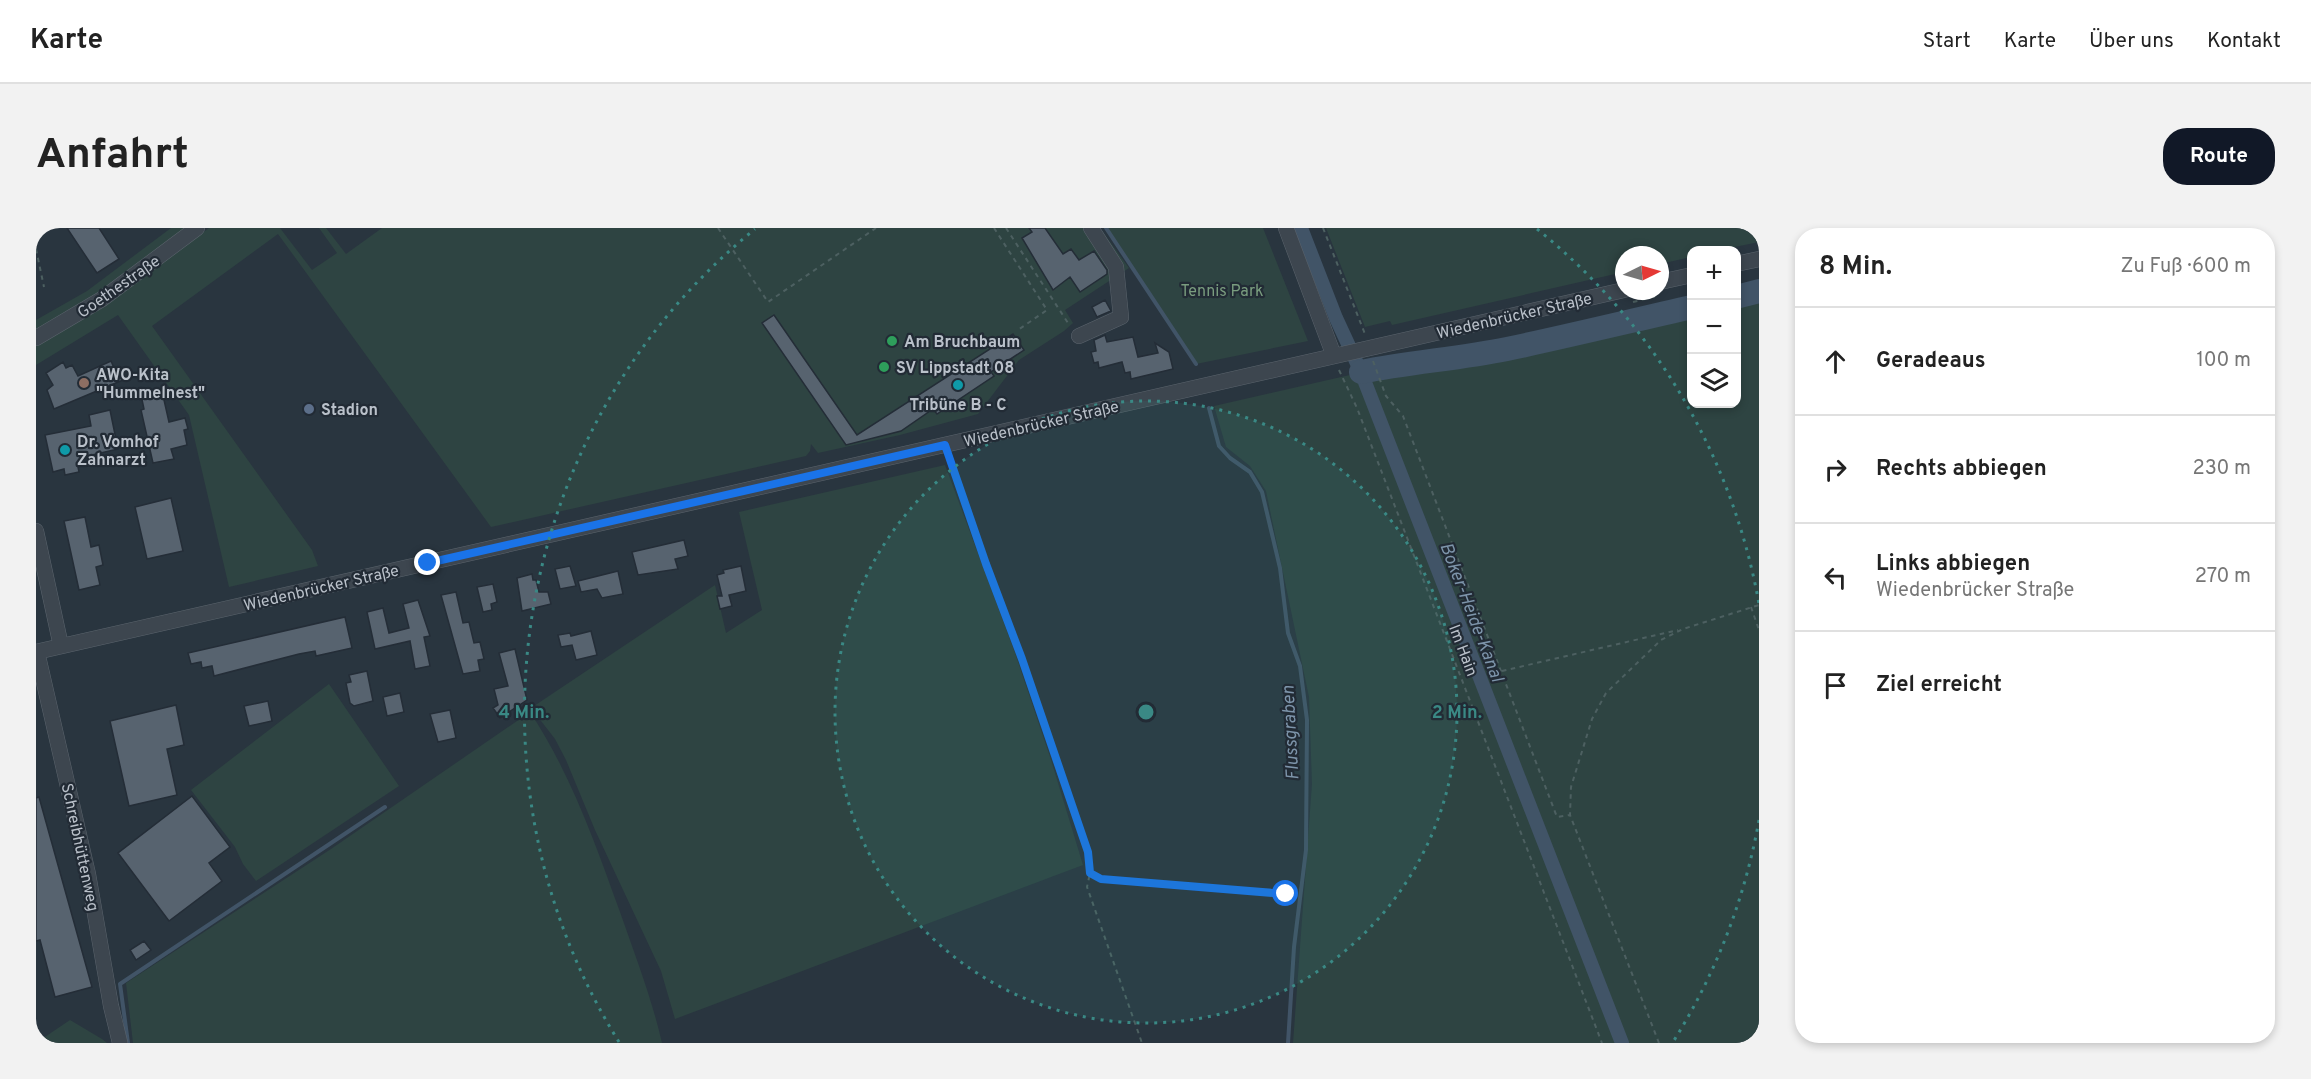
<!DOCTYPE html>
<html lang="de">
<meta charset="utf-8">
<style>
body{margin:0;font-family:Overpass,sans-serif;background:#f2f2f2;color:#222}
.controls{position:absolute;right:18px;top:18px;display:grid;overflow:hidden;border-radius:12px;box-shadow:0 3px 9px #0003}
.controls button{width:54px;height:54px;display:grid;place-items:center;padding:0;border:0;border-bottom:2px solid #e0e0e0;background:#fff;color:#222;font:30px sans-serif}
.compass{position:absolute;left:1579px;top:18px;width:54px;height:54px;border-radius:50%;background:#fff;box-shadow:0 3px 9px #0003;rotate:85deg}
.stop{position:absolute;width:18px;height:18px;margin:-14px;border:4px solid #1a73e8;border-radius:50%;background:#fff}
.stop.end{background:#1a73e8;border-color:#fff;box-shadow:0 2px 6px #0008}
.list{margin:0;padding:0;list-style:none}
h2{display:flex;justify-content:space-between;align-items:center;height:78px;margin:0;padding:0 24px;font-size:26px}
h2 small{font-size:20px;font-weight:400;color:#767676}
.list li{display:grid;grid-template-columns:39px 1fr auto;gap:18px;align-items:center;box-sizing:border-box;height:108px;padding:0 24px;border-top:2px solid #e0e0e0}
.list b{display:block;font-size:22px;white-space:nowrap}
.list p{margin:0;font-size:20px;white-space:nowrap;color:#767676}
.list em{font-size:20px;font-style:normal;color:#767676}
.icon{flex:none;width:33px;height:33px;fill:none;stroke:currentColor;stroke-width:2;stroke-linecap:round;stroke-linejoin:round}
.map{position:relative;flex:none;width:1723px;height:815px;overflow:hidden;border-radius:24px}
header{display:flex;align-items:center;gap:36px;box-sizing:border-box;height:84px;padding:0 30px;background:#fff;border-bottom:2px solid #e0e0e0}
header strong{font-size:28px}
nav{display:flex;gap:33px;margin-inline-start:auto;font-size:21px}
.intro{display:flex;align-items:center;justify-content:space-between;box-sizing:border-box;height:144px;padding:0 36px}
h1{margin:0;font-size:42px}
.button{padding:15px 27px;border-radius:24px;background:#111827;color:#fff;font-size:21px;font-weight:700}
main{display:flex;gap:36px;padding:0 36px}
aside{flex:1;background:#fff;border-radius:24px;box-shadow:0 3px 9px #0003}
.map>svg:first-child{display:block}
.green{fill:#2e4442}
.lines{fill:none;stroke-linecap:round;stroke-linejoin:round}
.stream{stroke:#415467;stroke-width:4}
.canal{stroke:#415467;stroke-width:14}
.river{stroke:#415467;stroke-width:24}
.building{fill:#57636f;stroke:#242d37;stroke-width:1.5}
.minor-casing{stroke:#5b646d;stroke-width:16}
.path{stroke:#4d6061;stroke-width:2;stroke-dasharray:4.5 4.5;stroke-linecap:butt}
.minor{stroke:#3d464f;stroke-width:15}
.route{stroke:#1a73e8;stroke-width:8}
.ring{fill:none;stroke:#3a8985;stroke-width:3;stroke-dasharray:3 6}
.leisure-dot{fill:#2e9e5b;stroke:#222b35;stroke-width:2}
.education-dot{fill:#8d6e63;stroke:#222b35;stroke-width:2}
.culture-dot{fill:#0f9aa8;stroke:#222b35;stroke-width:2}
.service-dot{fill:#5c6f8a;stroke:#222b35;stroke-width:2}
.labels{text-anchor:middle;stroke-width:4.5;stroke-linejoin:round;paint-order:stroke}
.street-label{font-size:16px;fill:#bac1ca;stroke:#222b35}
.park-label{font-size:16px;fill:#7a9d7f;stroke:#222b35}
.poi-label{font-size:16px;font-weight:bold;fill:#bac1ca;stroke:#222b35;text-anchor:start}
.water-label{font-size:18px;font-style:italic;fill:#7d94aa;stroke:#222b35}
.centre{fill:#3a8985;stroke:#222b35;stroke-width:3}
.ring-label{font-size:18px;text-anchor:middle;font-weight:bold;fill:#3a8985;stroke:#222b35;stroke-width:4.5;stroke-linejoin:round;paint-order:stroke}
</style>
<header>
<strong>Karte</strong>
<nav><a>Start</a><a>Karte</a><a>Über uns</a><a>Kontakt</a></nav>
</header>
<div class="intro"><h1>Anfahrt</h1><a class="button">Route</a></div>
<main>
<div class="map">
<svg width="1723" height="815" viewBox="0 0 1723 815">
<rect width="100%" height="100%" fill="#29353f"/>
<path class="green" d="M135,0h12v8l-59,43 -88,52v-11l51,-29z
M173,0h71l32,42 25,-17 -18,-25h7l20,26 36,-26h718l29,40 -64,42 8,13 -9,8 -45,29 -41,54 -78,21 -82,18 -7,-9 -1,7 -4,5 -315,71 -213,-293 -126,92 160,224 6,16 -89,21 -40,-172 -71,-100 -82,50v-20l90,-55z
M1070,0h157l45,113 -112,23z
M1290,0h433v14l-39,8h-28l-1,7 -31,7v-9h-36v17l-232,53 -2,-4 -25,6z
M1723,53v762h-466l19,-259 -3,-87 -43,-206 -16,-25 -24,-19 -12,-41 477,-109 1,107h44l1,-117z
M909,237l70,188 36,107 32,105 -408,154 -14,-48 -66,-141 -29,-70 -11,-21 -24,-31 184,-123 11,48 36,-23 -23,-98z
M293,456l70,102 -143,95 -13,-17 -8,-17 -44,-57z
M494,484c41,62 65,131 90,200 15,43 32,87 42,131h-529l-7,-60 205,-134z
M34,792l32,19 5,4h-71z"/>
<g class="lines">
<path class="stream" d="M1070,0l90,136
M1173,180l10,38 11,12 20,14 12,20 18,76 8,65 12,33 7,54 -1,130 -12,97 -6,96
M92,815l-8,-59 265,-177"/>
<path class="canal" d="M1265,0l35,90 25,54 261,671"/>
<path class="river" d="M1700,69l23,-6
M1325,144c48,-10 97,-13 146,-23 62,-13 123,-28 185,-42"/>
</g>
<path class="building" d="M31,0h32l20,31 -22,14z
M993,0h16l18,26 8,-5 8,11 15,-9 13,19v4l-27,18 -10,-15 -17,13 -31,-52 10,-6z
M1069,72l6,11 -14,6 -5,-10z
M738,87l83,120 156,-101 11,16 -33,22 3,4 -57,38 -4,-5 -32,22 -55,14 -84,-122z
M1069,107l2,7 26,-5 5,20 20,-4 -3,-10 14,9 4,17 -42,10 -1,-7 -5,1 -3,-11 -23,6 -1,-6 -4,1 -3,-11 5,-1 -2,-11z
M75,133l4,9 4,-1 4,11 -69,29 -7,-19 6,-5 -7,-12 17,-11 3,6 6,-3 6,11z
M126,163l7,31 16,-4 3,11 -4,1 3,15 -16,4 3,10 -21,4 -12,-53 3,-1 -3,-14z
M74,182l8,39 -35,8 1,8 -6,2 1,5 -14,3 -1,-6 -11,3 -8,-37 46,-9 -2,-11z
M135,270l12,53 -36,8 -12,-52z
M49,289l6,30 8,-2 4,20 -7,2 4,18 -21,5 -15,-69z
M648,312l4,16 -13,3 3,10 -40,6 -6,-23z
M534,338l6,20 -16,3 -5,-20z
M705,338l5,25 -17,4 3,11 -12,3 -3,-13h5l-5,-21 7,-2 -1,-3z
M582,343l5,23 -21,4 -5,-9 -16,3 -3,-11z
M496,346l1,6h3l3,12h9l3,12 -29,7 -5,-33z
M457,356l4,18 -6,2 1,6 -9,2 -6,-25z
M420,364l7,31 6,-1 5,21 6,-1 4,17 -6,1 2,11 -17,3 -22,-79z
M382,372l12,36 -6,1 6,29 -15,3 -5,-28 -35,8 -8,-37 16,-4 6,25 20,-5 -6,-24z
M309,389l7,31 -36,8 -1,-5 -16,3 -85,22 -2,-10 -10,2 -1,-6 -10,2 -3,-11z
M555,403l6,24 -21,5 -4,-15 -11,2 -3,-12 12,-2 1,3z
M479,421l12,51 -27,18 -7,-10 5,-3 -4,-16 14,-3 -9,-33z
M331,443l6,30 -19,5 -4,-3 -4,-20 5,-1 -2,-7z
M364,465l4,19 -17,4 -4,-19z
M232,473l4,20 -23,5 -5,-20z
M140,477l8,40 -17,4 10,46 -48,11 -19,-85z
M414,482l6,28 -18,4 -8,-28z
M156,568l38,51 -21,16 13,18 -53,40 -51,-68z
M3,569l53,190 -37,10 -15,-57 -4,1v-143z
M108,713l7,9 -15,10 -6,-10z"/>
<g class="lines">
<g class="minor-casing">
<path id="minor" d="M1250,0l48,128
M1700,36l23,-5
M1624,54l32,-7
M1043,108l42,-19 -5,-50 -25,-39
M0,110l66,-39 95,-71
M0,303l25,115
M0,424l1588,-362
M1,424l51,222 23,132 9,37"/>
</g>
<path class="path" d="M682,0l50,74 108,-74
M958,0l53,82 -29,20
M970,0l64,98
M1287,0l42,106
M0,21l8,38
M1597,74l24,-6
M1337,133l13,35 17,20 154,401 13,-2
M1303,142l18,38 245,635
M912,231l74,200 65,193 3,21 -3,14 55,156
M1715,379l8,23
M1466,443l176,-41
M1054,645l11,6 185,15
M1623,815l-89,-228 1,-28 21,-68 14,-26 55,-53 22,-11 76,-24"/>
<use href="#minor" class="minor"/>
</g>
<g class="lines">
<path class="route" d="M392,335l517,-118 41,119 36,95 66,193 2,21 11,6 185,15"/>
</g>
<circle cx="1110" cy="484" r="311" fill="#3a8985" fill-opacity=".12"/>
<g class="ring">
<circle cx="1110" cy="484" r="311"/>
<path d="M1723 592A622 622 0 0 1 1637 814M583 814A622 622 0 0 1 719 1M1501 1A622 622 0 0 1 1723 376"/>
</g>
<g class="leisure-dot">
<circle cx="856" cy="113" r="6"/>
<circle cx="848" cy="139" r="6"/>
</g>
<circle class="education-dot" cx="48" cy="155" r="6"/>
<g class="culture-dot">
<circle cx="922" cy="157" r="6"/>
<circle cx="29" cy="222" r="6"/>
</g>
<circle class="service-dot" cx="273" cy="181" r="6"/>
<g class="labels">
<g class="street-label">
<text transform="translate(82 58) rotate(-35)" y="6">Goethestraße</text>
<text transform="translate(1478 87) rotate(-13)" y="6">Wiedenbrücker Straße</text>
<text transform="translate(1005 195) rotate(-13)" y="6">Wiedenbrücker Straße</text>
<text transform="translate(285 359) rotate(-13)" y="6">Wiedenbrücker Straße</text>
<text transform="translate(1428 422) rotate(69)" y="6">Im Hain</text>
<text transform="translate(45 619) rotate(78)" y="6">Schreibhüttenweg</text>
</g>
<g class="park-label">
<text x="1186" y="68">Tennis Park</text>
</g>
<g class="poi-label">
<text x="868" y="119">Am Bruchbaum</text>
<text x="860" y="145">SV Lippstadt 08</text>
<text x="60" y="152">AWO-Kita<tspan x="60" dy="18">"Hummelnest"</tspan></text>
<text x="922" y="182" text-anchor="middle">Tribüne B - C</text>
<text x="285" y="187">Stadion</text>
<text x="41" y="219">Dr. Vomhof<tspan x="41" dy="18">Zahnarzt</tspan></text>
</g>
<g class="water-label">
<text transform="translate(1436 384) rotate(69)" y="6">Boker-Heide-Kanal</text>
<text transform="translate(1254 505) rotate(-93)" y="6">Flussgraben</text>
</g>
</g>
<circle cx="1110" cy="484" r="9" class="centre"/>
<g class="ring-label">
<text x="1421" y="490">2 Min.</text>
<text x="488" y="490">4 Min.</text>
</g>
</svg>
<div class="controls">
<button>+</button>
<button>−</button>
<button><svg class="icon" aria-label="layers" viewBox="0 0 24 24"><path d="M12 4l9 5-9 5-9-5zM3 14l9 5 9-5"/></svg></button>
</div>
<svg class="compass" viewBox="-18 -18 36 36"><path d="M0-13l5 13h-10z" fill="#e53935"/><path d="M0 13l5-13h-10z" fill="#767676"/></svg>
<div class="stop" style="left:1250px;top:666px"></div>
<div class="stop end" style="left:392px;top:335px"></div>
</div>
<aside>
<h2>8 Min.<small>Zu Fuß · 600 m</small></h2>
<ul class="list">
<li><svg class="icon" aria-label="ahead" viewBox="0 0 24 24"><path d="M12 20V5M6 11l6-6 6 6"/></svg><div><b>Geradeaus</b></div><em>100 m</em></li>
<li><svg class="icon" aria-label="right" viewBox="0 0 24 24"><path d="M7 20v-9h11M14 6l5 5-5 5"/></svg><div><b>Rechts abbiegen</b></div><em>230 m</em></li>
<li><svg class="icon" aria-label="left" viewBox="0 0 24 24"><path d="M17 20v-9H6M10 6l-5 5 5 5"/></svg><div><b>Links abbiegen</b><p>Wiedenbrücker Straße</p></div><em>270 m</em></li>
<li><svg class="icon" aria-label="arrive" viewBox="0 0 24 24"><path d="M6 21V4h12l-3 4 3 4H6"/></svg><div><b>Ziel erreicht</b></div></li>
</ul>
</aside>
</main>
